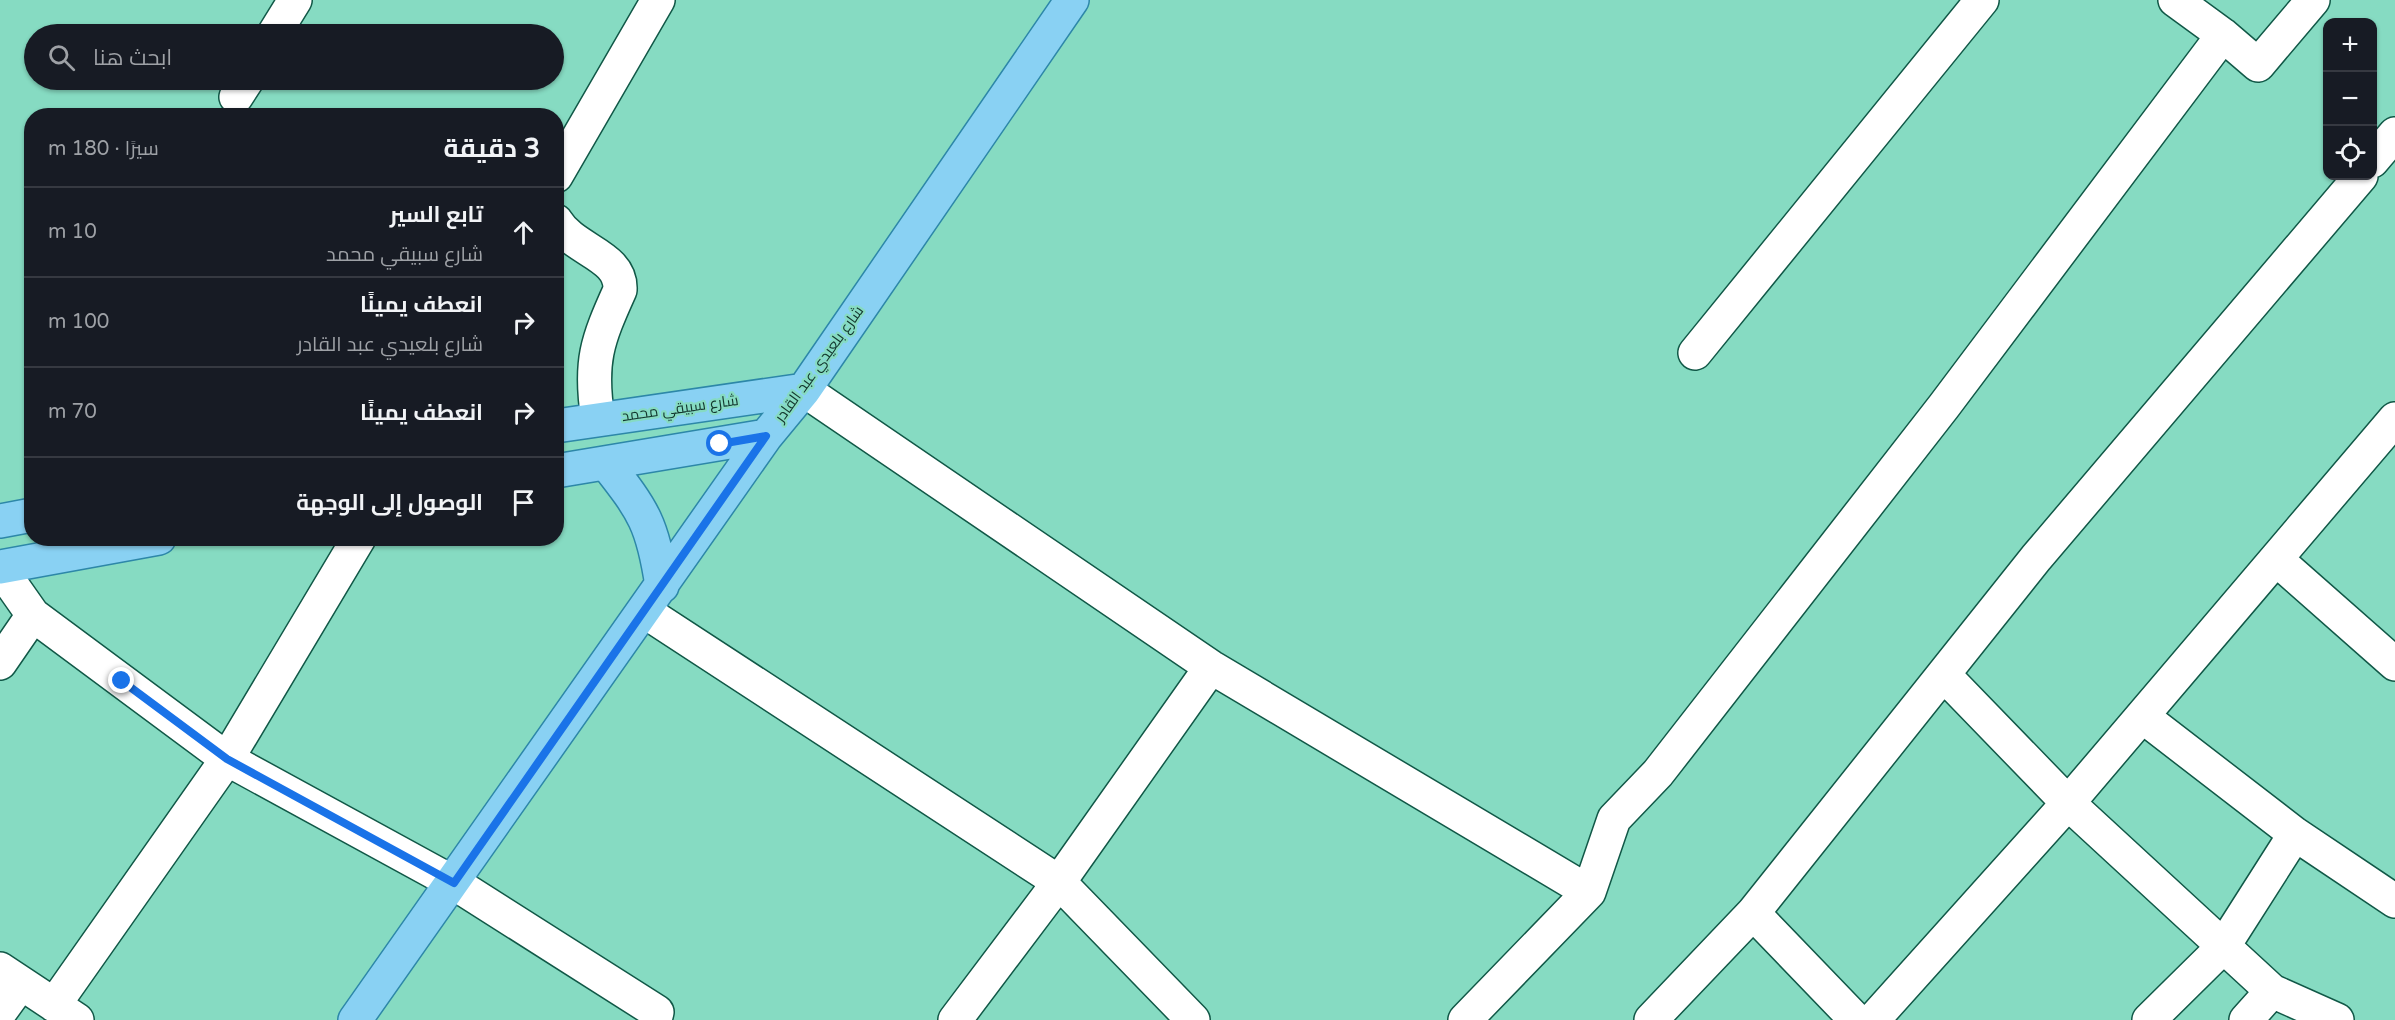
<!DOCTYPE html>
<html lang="ar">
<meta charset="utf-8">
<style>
body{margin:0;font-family:"Varela Round",Cairo,sans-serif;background:#20242c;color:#f1f3f6;direction:rtl}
.controls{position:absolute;right:18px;top:18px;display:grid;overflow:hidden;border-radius:12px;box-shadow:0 2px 4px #0004}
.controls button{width:54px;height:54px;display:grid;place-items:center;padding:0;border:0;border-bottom:2px solid #363941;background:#171b24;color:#f1f3f6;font:30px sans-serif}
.stop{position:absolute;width:18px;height:18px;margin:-14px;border:4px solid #1a73e8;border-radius:50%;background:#fff}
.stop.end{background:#1a73e8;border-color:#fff;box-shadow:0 2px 6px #0008}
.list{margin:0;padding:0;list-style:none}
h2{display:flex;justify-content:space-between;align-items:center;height:78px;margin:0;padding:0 24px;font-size:26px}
h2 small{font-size:20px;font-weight:400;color:#9ea1a6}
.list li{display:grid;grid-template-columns:39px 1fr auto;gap:18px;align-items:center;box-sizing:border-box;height:90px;padding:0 24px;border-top:2px solid #363941}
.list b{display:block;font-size:22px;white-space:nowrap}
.list p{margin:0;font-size:20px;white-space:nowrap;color:#9ea1a6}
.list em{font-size:20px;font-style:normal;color:#9ea1a6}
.icon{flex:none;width:33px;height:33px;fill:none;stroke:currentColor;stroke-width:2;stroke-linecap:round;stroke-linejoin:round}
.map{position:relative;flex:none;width:2395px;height:1020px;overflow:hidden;direction:ltr}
.search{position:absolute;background:#171b24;box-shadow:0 2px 4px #0004;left:24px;top:24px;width:540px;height:66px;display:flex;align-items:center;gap:15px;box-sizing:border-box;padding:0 21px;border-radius:33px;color:#9ea1a6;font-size:22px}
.panel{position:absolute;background:#171b24;box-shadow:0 2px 4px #0004;left:24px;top:108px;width:540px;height:438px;border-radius:24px;direction:rtl}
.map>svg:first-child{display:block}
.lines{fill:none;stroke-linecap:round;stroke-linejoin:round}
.minor-casing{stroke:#115847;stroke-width:36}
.major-casing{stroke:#2d87a8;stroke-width:36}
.minor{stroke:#fff;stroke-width:33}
.major{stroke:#89d1f3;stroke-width:33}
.route{stroke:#1a73e8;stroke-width:8}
.labels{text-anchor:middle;stroke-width:4.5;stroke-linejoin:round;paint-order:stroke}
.street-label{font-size:15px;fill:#12362d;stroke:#86dbc2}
</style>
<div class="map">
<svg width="2395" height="1020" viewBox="0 0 2395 1020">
<rect width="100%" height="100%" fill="#86dbc2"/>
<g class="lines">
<g class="minor-casing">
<path id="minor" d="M2175,0l48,35
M274,34l21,-34
M236,97l11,-17
M2372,161l23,-27
M556,176l102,-176
M556,221c18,30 66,34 64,69 -23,51 -31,72 -22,129
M1695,353l287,-353
M804,390l407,277 378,225
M2276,559l119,105
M0,568l33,47 194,144 227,124 203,129 -2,8
M644,611l415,271 134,138
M0,663l33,-48
M1944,675l124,128 204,188 65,29
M2142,716l153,118 100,67
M1753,913l103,107
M0,969l77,51
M54,1005l173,-246 132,-221
M0,1012l21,-29
M955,1020l104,-138 152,-215
M1465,1020l124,-128 25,-73 44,-46 286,-367 279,-371 35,30 55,-65
M1651,1020l102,-107 283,-355 325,-382
M1873,1020l195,-217 327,-384
M2149,1020l74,-73 72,-113
M2246,1020l26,-29"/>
</g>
<g class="major-casing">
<path id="major" d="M556,426l248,-36
M606,463c38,48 47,62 56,123
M556,471l210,-35
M0,521l32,-6
M0,567l159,-29
M355,1020l411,-584 38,-46 268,-390"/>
</g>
<use href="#minor" class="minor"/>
<use href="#major" class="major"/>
</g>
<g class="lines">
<path class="route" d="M122,681l105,78 227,124 312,-447 -46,8"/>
</g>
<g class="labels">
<g class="street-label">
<text transform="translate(819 364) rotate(-54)" y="5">شارع بلعيدي عبد القادر</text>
<text transform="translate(680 408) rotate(-8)" y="5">شارع سبيقي محمد</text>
</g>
</g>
</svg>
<div class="controls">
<button>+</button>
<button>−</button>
<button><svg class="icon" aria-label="locate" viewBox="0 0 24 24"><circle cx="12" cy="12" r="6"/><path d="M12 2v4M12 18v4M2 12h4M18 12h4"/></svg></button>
</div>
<div class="stop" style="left:720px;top:444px"></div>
<div class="stop end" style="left:122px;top:681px"></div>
<div class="search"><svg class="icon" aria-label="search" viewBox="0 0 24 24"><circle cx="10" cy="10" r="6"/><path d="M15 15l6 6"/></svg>ابحث هنا</div>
<section class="panel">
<h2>3 دقيقة<small>سيرًا · 180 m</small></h2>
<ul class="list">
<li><svg class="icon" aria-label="ahead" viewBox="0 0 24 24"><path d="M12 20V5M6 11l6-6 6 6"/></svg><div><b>تابع السير</b><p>شارع سبيقي محمد</p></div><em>10 m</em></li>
<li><svg class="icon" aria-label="right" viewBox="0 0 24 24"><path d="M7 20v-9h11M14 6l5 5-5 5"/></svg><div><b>انعطف يمينًا</b><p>شارع بلعيدي عبد القادر</p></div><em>100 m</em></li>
<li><svg class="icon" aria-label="right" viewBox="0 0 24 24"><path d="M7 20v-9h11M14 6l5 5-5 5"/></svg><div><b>انعطف يمينًا</b></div><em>70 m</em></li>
<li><svg class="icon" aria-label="arrive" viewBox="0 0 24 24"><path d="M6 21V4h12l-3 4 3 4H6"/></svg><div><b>الوصول إلى الوجهة</b></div></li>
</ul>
</section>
</div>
